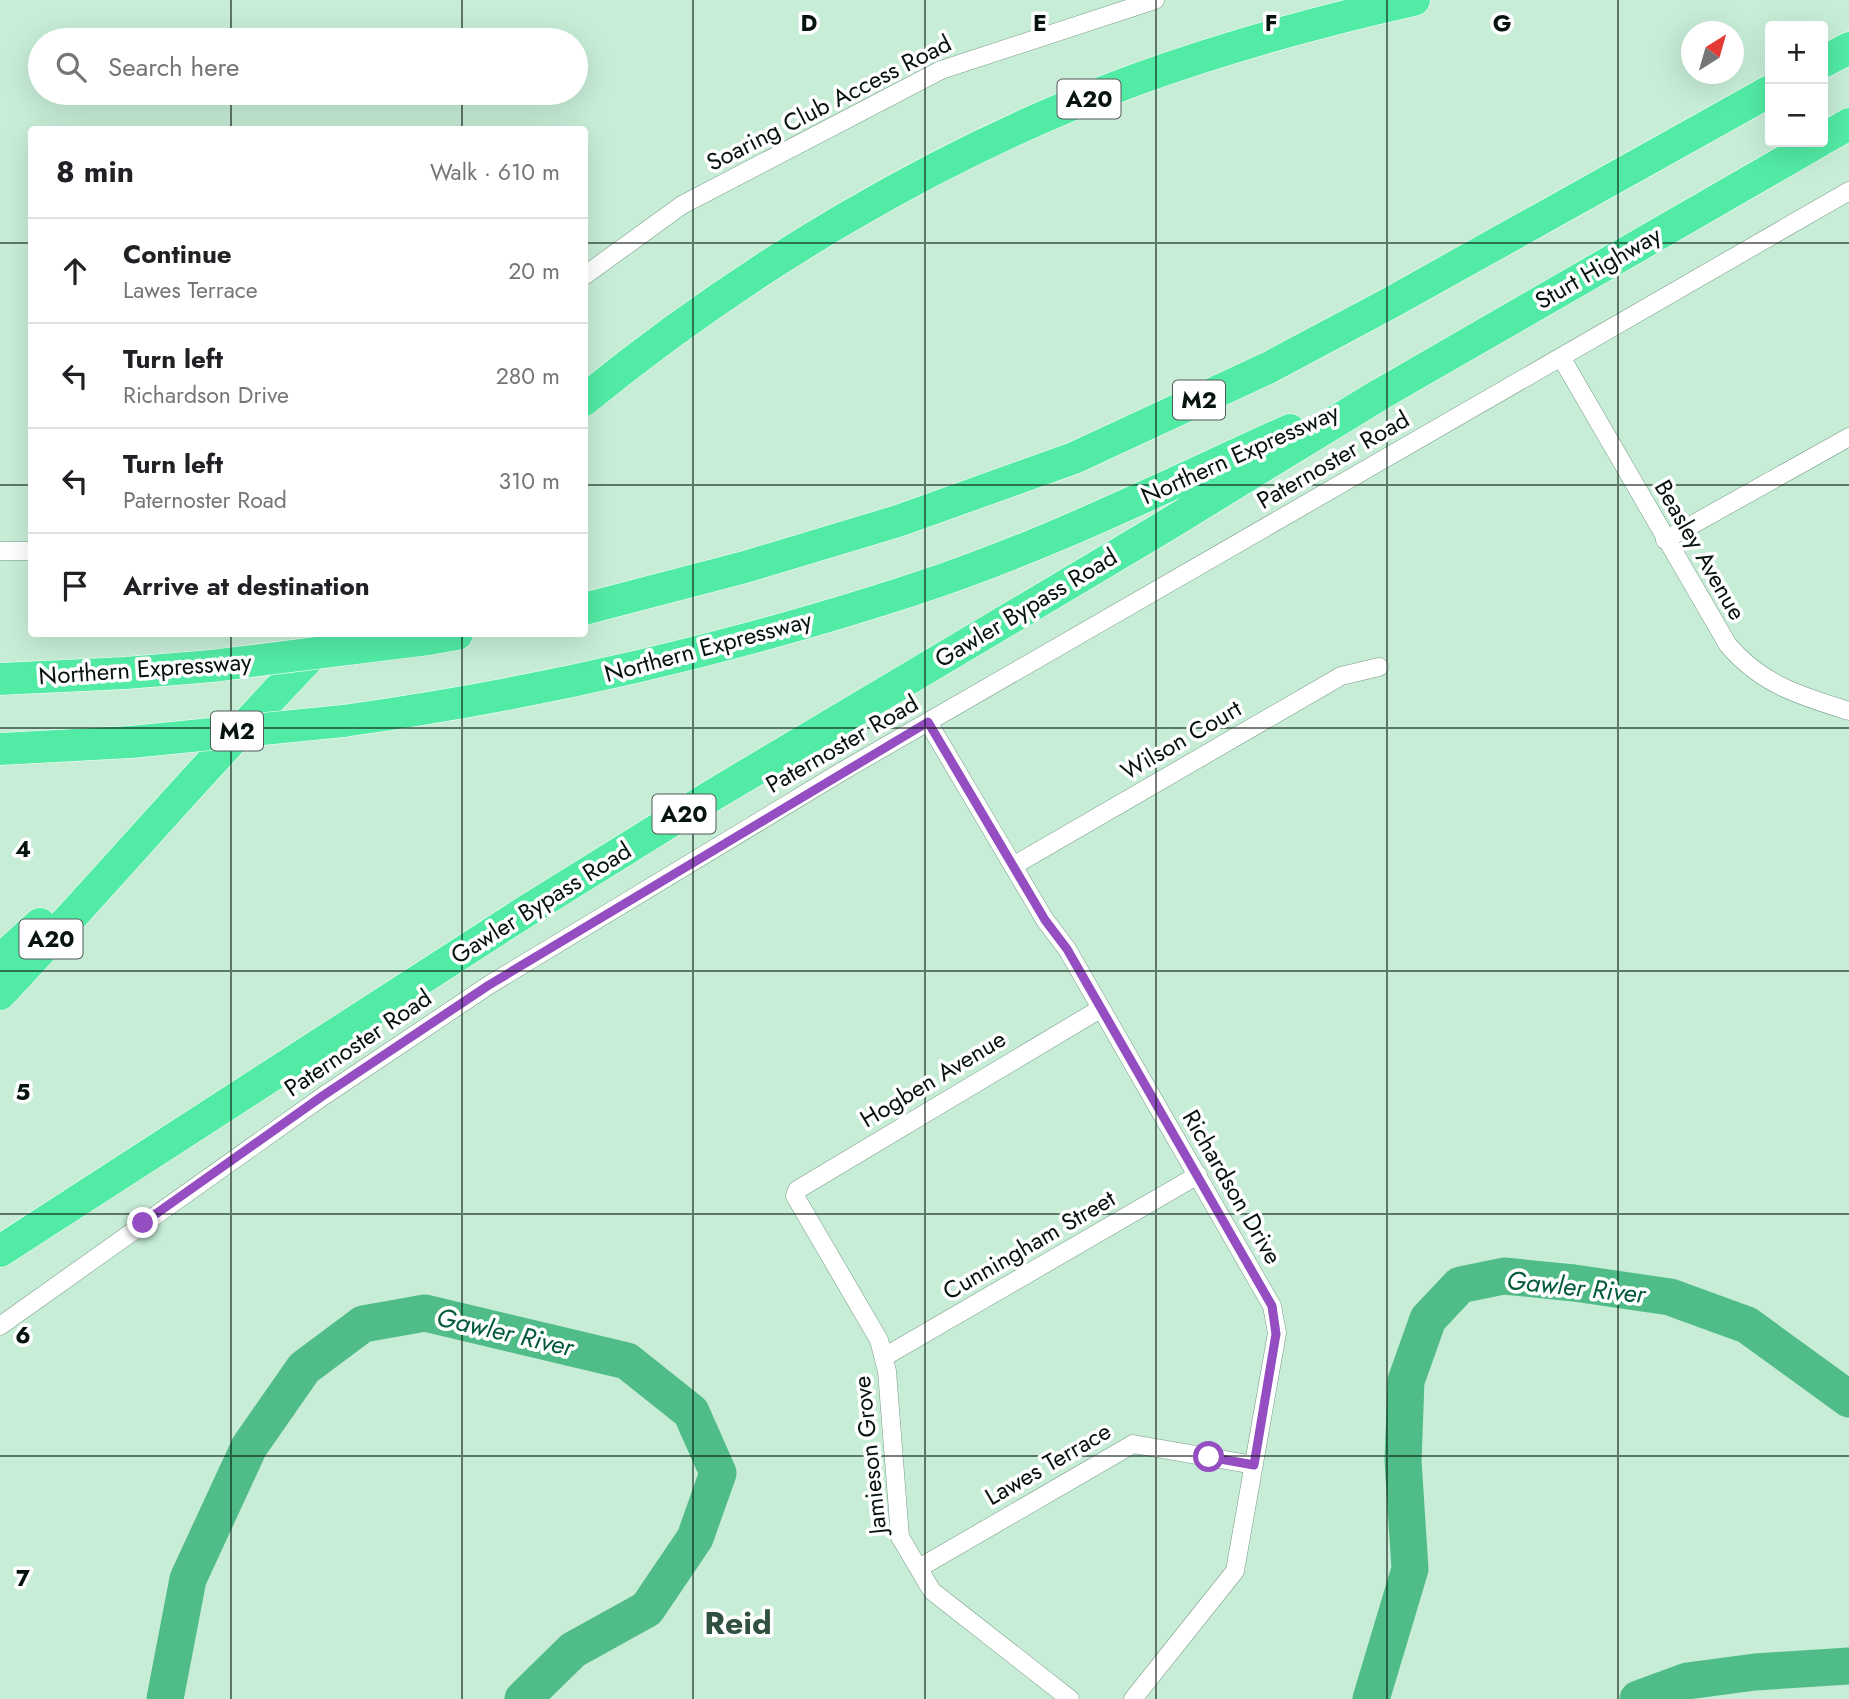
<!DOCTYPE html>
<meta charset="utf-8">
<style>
body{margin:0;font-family:Jost,sans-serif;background:#f6f6f6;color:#202124}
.controls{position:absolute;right:21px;top:21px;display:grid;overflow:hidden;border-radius:7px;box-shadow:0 7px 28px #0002}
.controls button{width:63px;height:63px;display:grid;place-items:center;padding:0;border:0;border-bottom:2px solid #e0e0e0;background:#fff;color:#202124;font:35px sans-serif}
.compass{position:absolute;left:1681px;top:21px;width:63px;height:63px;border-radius:50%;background:#fff;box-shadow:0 7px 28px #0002;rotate:37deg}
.stop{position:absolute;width:21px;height:21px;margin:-16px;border:5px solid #944ec2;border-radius:50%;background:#fff}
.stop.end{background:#944ec2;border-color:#fff;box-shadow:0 2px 7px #0008}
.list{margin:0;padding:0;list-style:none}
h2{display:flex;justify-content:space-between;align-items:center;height:91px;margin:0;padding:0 28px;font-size:30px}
h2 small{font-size:23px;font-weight:400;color:#757577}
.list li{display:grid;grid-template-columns:46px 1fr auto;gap:21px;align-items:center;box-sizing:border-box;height:105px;padding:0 28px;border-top:2px solid #e0e0e0}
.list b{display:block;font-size:26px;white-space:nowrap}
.list p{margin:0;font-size:23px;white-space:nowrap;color:#757577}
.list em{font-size:23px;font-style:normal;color:#757577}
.icon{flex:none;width:38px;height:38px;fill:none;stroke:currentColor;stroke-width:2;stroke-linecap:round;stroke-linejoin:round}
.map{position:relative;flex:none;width:1849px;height:1699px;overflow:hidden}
.search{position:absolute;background:#fff;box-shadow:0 7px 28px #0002;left:28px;top:28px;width:560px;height:77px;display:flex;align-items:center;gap:18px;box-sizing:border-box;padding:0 24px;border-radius:38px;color:#757577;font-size:26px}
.panel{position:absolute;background:#fff;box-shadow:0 7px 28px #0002;left:28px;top:126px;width:560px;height:511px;border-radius:7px}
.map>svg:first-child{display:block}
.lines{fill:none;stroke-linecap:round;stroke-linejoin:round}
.river{stroke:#50bc88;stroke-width:37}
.street-casing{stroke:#789b87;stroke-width:19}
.highway-casing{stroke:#fff;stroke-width:33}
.street{stroke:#fff;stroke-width:18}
.highway{stroke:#52eba5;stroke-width:32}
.highway-bridge-casing{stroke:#fff;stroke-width:33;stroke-linecap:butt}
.highway-bridge{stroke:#52eba5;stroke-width:32}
.route{stroke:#944ec2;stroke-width:9}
.grid{fill:none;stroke:#07140d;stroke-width:2;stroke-opacity:0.55}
.labels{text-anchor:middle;stroke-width:7;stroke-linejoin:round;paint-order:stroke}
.shield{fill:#fff;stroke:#515a56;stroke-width:2}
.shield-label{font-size:23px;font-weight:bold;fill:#07140d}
.street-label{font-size:24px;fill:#07140d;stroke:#fff}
.water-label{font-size:26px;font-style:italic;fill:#035b3a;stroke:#fff}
.district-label{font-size:32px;font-weight:bold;fill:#30513f;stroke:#fff}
.grid-label{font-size:23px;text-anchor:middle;font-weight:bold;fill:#07140d;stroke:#fff;stroke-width:7;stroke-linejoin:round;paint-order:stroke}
</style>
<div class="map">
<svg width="1849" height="1699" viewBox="0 0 1849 1699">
<rect width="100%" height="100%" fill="#c7edd7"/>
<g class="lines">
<path class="river" d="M165,1699l23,-120 61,-132 55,-79 59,-44 62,-11 202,48 64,51 27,61 -23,65 -48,71 -74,41 -50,49
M1371,1699l39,-130 -7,-108 3,-80 22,-62 32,-34 44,-9 70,7 96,14 77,28 102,74
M1638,1699l49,-18 68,-9 94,-6"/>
<g class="street-casing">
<path id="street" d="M584,276l98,-71 259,-135 214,-70
M1561,357l167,288c34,40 73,51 121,66
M1665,540l184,-103
M0,551h32
M928,722l117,198 22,29 205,357 5,27 -42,238 -102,128
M1013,866l328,-190 38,-9
M0,1326l322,-229 167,-112 352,-213 1008,-581
M884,1357l314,-182
M919,1568l214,-124 121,21
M1070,1699l-138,-108 -32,-54 -13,-166 -8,-31 -84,-144 2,-6 303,-181"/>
</g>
<g class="highway-casing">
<path id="highway" d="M1823,62l26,-14
M1823,139l26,-15
M584,400c162,-132 355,-248 551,-320 91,-33 185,-59 279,-80
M584,609l161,-42 153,-46 176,-63 196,-91 120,-64 380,-212
M428,639l29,-5
M0,679l126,-6 86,-7
M343,721c195,-27 385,-71 572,-132 129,-42 251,-103 375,-159
M0,749l131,-7
M0,960l40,-36
M0,994c112,-119 218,-244 332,-360
M0,1251l520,-336 193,-120 449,-267 217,-133 439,-253"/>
</g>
<use href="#street" class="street"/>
<use href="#highway" class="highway"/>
<g class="highway-bridge-casing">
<path id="highway-bridge" d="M212,666l216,-27
M131,742l212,-21"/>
</g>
<use href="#highway-bridge" class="highway-bridge"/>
</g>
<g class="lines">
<path class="route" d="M143,1223l178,-126 168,-112 439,-263 117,198 22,29 205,357 4,28 -22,131 -45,-8"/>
</g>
<path class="grid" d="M231,0v40M462,0v40M693,0v1699M925,0v1699M1156,0v1699M1387,0v1699M1618,0v1699M231,93v37M462,93v37M0,243h32M584,243h1265M0,485h32M584,485h1265M231,634v1065M462,634v1065M0,728h1849M0,971h1849M0,1214h1849M0,1456h1849"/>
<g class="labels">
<g class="shield">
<rect x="1057.5" y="79.5" width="63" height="39" rx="5"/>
<rect x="1173" y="380.5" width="52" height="39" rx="5"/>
<rect x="211" y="711.5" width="52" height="39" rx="5"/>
<rect x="652.5" y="794.5" width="63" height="39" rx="5"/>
<rect x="19.5" y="919.5" width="63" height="39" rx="5"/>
</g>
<g class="shield-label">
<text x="1089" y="107">A20</text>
<text x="1199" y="408">M2</text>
<text x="237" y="739">M2</text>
<text x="684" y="822">A20</text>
<text x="51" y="947">A20</text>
</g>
<g class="street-label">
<text transform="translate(829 103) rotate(-27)" y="8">Soaring Club Access Road</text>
<text transform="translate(1598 268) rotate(-30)" y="8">Sturt Highway</text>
<text transform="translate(1240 454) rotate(-24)" y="8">Northern Expressway</text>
<text transform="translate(1333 460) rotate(-30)" y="8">Paternoster Road</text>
<text transform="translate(1700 550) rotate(60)" y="8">Beasley Avenue</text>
<text transform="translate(1026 608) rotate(-31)" y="8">Gawler Bypass Road</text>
<text transform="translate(708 647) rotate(-15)" y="8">Northern Expressway</text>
<text transform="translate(145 669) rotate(-4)" y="8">Northern Expressway</text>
<text transform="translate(1181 740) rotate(-30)" y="8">Wilson Court</text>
<text transform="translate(842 744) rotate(-30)" y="8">Paternoster Road</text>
<text transform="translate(541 903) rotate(-32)" y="8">Gawler Bypass Road</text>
<text transform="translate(358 1043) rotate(-34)" y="8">Paternoster Road</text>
<text transform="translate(933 1079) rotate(-31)" y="8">Hogben Avenue</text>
<text transform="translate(1232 1187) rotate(60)" y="8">Richardson Drive</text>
<text transform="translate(1029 1245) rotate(-30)" y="8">Cunningham Street</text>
<text transform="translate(870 1455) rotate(-96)" y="8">Jamieson Grove</text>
<text transform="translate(1048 1464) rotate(-30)" y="8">Lawes Terrace</text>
</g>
<g class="water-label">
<text transform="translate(1576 1287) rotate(6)" y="9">Gawler River</text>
<text transform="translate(505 1332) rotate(13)" y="9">Gawler River</text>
</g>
<g class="district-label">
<text x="738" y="1634">Reid</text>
</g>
</g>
<g class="grid-label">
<text x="809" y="31">D</text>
<text x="1040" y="31">E</text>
<text x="1271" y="31">F</text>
<text x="1502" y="31">G</text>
<text x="23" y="857">4</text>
<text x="23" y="1100">5</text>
<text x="23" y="1343">6</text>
<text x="23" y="1586">7</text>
</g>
</svg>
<div class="controls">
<button>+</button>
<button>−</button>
</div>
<svg class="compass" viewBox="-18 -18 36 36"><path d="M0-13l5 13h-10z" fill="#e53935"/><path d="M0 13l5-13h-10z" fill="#757577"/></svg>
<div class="stop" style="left:1209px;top:1457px"></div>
<div class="stop end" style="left:143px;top:1223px"></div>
<div class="search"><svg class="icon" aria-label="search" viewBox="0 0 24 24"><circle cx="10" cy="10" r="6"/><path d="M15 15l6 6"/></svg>Search here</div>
<section class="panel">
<h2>8 min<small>Walk · 610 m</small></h2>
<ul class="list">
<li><svg class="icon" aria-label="ahead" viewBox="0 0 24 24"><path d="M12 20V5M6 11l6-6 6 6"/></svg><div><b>Continue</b><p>Lawes Terrace</p></div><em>20 m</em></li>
<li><svg class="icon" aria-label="left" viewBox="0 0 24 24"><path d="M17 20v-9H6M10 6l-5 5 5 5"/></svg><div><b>Turn left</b><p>Richardson Drive</p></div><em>280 m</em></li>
<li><svg class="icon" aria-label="left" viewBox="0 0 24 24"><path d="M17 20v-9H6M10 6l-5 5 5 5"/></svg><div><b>Turn left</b><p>Paternoster Road</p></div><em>310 m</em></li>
<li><svg class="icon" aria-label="arrive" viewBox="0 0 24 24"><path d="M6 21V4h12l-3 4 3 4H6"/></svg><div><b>Arrive at destination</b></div></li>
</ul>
</section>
</div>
